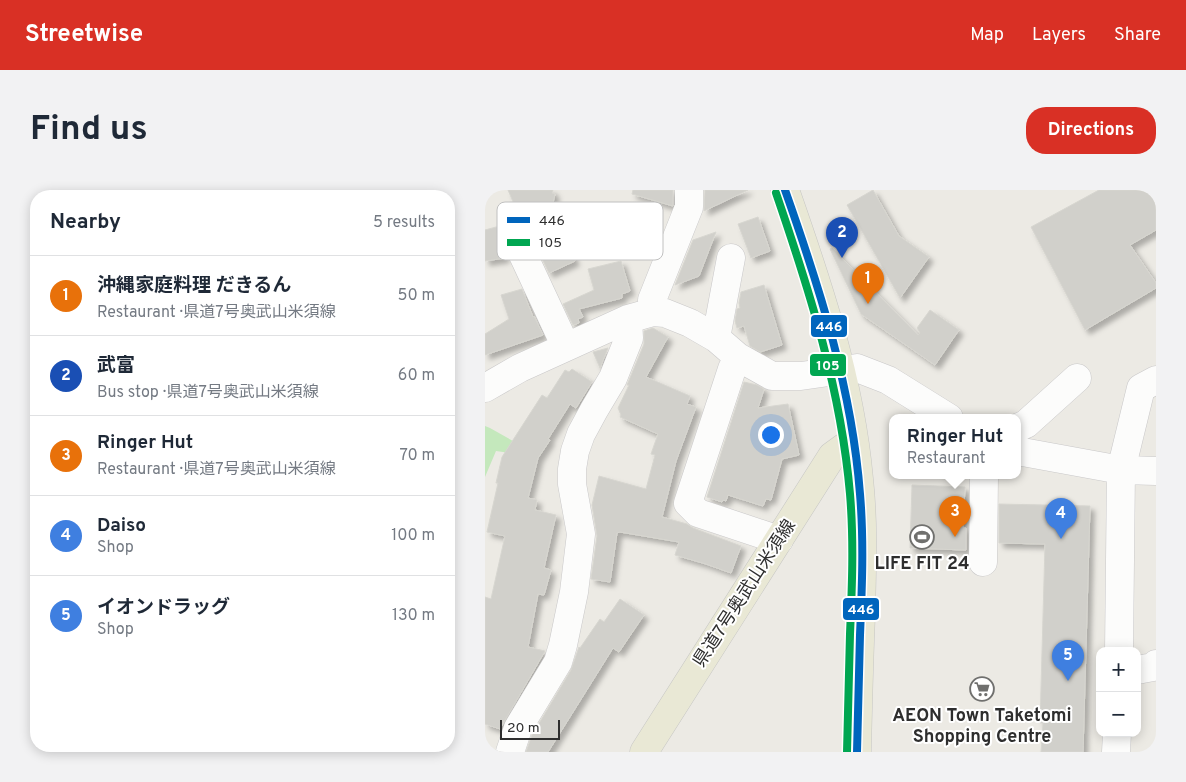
<!DOCTYPE html>
<meta charset="utf-8">
<style>
body{margin:0;font-family:Overpass,"Noto Sans JP",sans-serif;background:#f2f2f3;color:#1f2937}
.controls{position:absolute;right:15px;bottom:15px;display:grid;overflow:hidden;border-radius:10px;box-shadow:0 2px 12px #0003}
.controls button{width:45px;height:45px;display:grid;place-items:center;padding:0;border:0;border-bottom:1px solid #e0e1e3;background:#fff;color:#1f2937;font:25px sans-serif}
.scale{position:absolute;left:15px;bottom:12px;width:60px;box-sizing:border-box;padding-left:5px;border:2px solid #2e2e2e;border-top:0;font-size:14px;line-height:18px;white-space:nowrap;color:#2e2e2e;-webkit-text-stroke:4px #fff;paint-order:stroke}
.you{position:absolute;left:285px;top:244px;width:18px;height:18px;margin:-12px;border:4px solid #fff;border-radius:50%;background:#1a73e8;box-shadow:0 0 0 8px #1a73e833}
.badge{display:grid;place-items:center;width:32px;height:32px;border-radius:50%;background:#d93025;color:#fff;font-size:16px;font-weight:700}
.pin{position:absolute;translate:-50% -41px;filter:drop-shadow(0 1px 2px #0008)}
.pin::after{content:'';position:absolute;top:26px;width:18px;height:15px;background:inherit;clip-path:polygon(0 0,100% 0,50% 100%)}
.popup{position:absolute;left:404px;top:224px;width:132px;height:65px;box-sizing:border-box;display:grid;place-content:center;border-radius:10px;background:#fff;filter:drop-shadow(0 1px 4px #0005);font-size:16px;white-space:nowrap;color:#747a83}
.popup b{font-size:19px;color:#1f2937}
.popup::after{content:'';position:absolute;left:50%;top:100%;margin-left:-10px;border:10px solid transparent;border-top-color:#fff}
.list{margin:0;padding:0;list-style:none}
h2{display:flex;justify-content:space-between;align-items:center;height:65px;margin:0;padding:0 20px;font-size:21px}
h2 small{font-size:16px;font-weight:400;color:#747a83}
.list li{display:grid;grid-template-columns:32px 1fr auto;gap:15px;align-items:center;box-sizing:border-box;height:80px;padding:0 20px;border-top:1px solid #e0e1e3}
.list b{display:block;font-size:19px;white-space:nowrap}
.list p{margin:0;font-size:16px;white-space:nowrap;color:#747a83}
.list em{font-size:16px;font-style:normal;color:#747a83}
.map{position:relative;flex:none;width:671px;height:562px;overflow:hidden;border-radius:20px}
header{display:flex;align-items:center;gap:30px;box-sizing:border-box;height:70px;padding:0 25px;background:#d93025;color:#fff}
header strong{font-size:24px}
nav{display:flex;gap:28px;margin-inline-start:auto;font-size:18px}
.intro{display:flex;align-items:center;justify-content:space-between;box-sizing:border-box;height:120px;padding:0 30px}
h1{margin:0;font-size:35px}
.button{padding:12px 22px;border-radius:20px;background:#d93025;color:#fff;font-size:18px;font-weight:700}
main{display:flex;gap:30px;padding:0 30px}
aside{flex:1;background:#fff;border-radius:20px;box-shadow:0 2px 12px #0003}
.map>svg:first-child{display:block}
.green{fill:#c4e8bc}
.building{fill:#d1d0cb;stroke:#d7d6d0;filter:url(#shadow)}
.lines{fill:none;stroke-linecap:round;stroke-linejoin:round}
.minor-casing{stroke:#c9c8c9;stroke-width:29}
.major-casing{stroke:#c6c6c4;stroke-width:29}
.minor{stroke:#fcfcfb;stroke-width:28}
.major{stroke:#e9e8d5;stroke-width:28}
.bus-1-casing{stroke:#fff;stroke-width:11}
.bus-2-casing{stroke:#fff;stroke-width:11}
.bus-1{stroke:#0065bd;stroke-width:8}
.bus-2{stroke:#00a651;stroke-width:8}
.labels{text-anchor:middle;stroke-width:4;stroke-linejoin:round;paint-order:stroke}
.poi-label{font-size:18px;font-weight:bold;fill:#2e2e2e;stroke:#fff}
.street-label{font-size:18px;fill:#2e2e2e;stroke:#fff}
.key{fill:#fff;stroke:#c0c0c0;stroke-width:1}
.key-label{font-size:14px;fill:#2e2e2e}
.line-badge{stroke:#fff;stroke-width:2}
.badge-label{font-size:14px;text-anchor:middle;font-weight:bold;fill:#fff}
</style>
<header>
<strong>Streetwise</strong>
<nav><a>Map</a><a>Layers</a><a>Share</a></nav>
</header>
<div class="intro"><h1>Find us</h1><a class="button">Directions</a></div>
<main>
<aside>
<h2>Nearby<small>5 results</small></h2>
<ul class="list">
<li><span class="badge" style="background:#e8710a">1</span><div><b>沖縄家庭料理 だきるん</b><p>Restaurant · 県道7号奥武山米須線</p></div><em>50 m</em></li>
<li><span class="badge" style="background:#1a4fb4">2</span><div><b>武富</b><p>Bus stop · 県道7号奥武山米須線</p></div><em>60 m</em></li>
<li><span class="badge" style="background:#e8710a">3</span><div><b>Ringer Hut</b><p>Restaurant · 県道7号奥武山米須線</p></div><em>70 m</em></li>
<li><span class="badge" style="background:#3f7fe0">4</span><div><b>Daiso</b><p>Shop</p></div><em>100 m</em></li>
<li><span class="badge" style="background:#3f7fe0">5</span><div><b>イオンドラッグ</b><p>Shop</p></div><em>130 m</em></li>
</ul>
</aside>
<div class="map">
<svg width="671" height="562" viewBox="0 0 671 562">
<defs>
<filter id="shadow"><feDropShadow dx="4.5" dy="4.5" stdDeviation="2.5" flood-color="#0004"/></filter>
</defs>
<rect width="100%" height="100%" fill="#eceae4"/>
<path class="green" d="M0,236l5,2 46,26 -4,2 -36,-5 -11,26z"/>
<path class="building" d="M23,0h45l-1,3 3,1 -8,36 -21,-5 -7,-9z
M148,0h40v16l-41,-12z
M220,0h43l-44,21z
M388,0l26,46 30,21 -29,41 -53,-93z
M614,0h57v40l-26,15 26,38v5l-71,42 -54,-103z
M273,27l12,34 -19,7 -13,-34z
M11,37l9,31 -20,3v-31z
M231,42l-17,44 -24,9 18,-45z
M77,45l13,26 -26,12 -13,-27z
M347,58l86,87 2,-2 -3,-5 13,-18 29,20 -24,35 -74,-51 -31,-65z
M136,71l9,30 -8,3v4l-43,11 4,8 -5,2 1,4 -6,2 -10,-21 31,-14 -6,-21z
M279,95l18,60 -22,7 -10,-6 -6,-20 -7,2 -2,-7 2,-12 3,-1 -1,-5 2,-11z
M37,99l11,28 1,-1 9,19 -58,20v-21l24,-15 -8,-24z
M168,138l15,9 -22,40 44,19 -3,8 9,3 -20,54 -14,56 25,7 6,4 48,18 -10,27 -25,-9 -31,-9 4,-13 -59,-10 -3,1 -7,49 -19,-3 6,-43 -5,-31 7,-29 47,13 9,-34 -4,-1 7,-20 -38,-17 1,-2 -3,-7 11,-23h-2l17,-41v-13z
M123,158l-8,20 -7,-16z
M87,179l20,13 -16,26 -6,-4 -22,35 2,1 -12,18 -10,40 9,2 -2,10 21,5 -12,53 7,2 -7,25 -6,-1 -10,53 17,4 -45,78 -15,-5v-127l6,2 14,-63 -18,-4 11,-49h-2l6,-26 40,-62 5,3 18,-28 4,2z
M259,192l13,3 7,4 -6,19 30,-4 11,51 -17,4 -11,41 -5,-1 -3,7 -35,-11 -2,6 -3,-1 -1,2 -15,-5z
M427,295l53,2 -2,41h3v22l-56,-2z
M514,314l91,2 -7,246h-42l2,-29h-3l5,-179 -46,-1z
M135,409l24,16 -25,37 -6,-4 -65,104h-22l6,-17 39,-65 8,-23 1,1 20,-29 4,3z"/>
<g class="lines">
<g class="minor-casing">
<path id="minor" d="M26,39l55,118
M168,122l-1,-12 37,-93v-17
M231,148l15,-80
M253,167l-6,12 -44,134 10,10 81,27
M0,198l35,-20 108,-49 25,-7 12,1 25,10 26,15 22,19 34,19h29l56,-8 31,12 61,38
M532,238l9,-4 51,-46
M532,261l104,19 35,1
M498,372l1,-86
M634,461l2,-181 20,-82 15,-8
M652,480l16,-3 3,-3
M25,562l8,-24 40,-66 5,-17 11,-53 7,-58 -9,-50v-15l3,-18 6,-17 13,-24 19,-32 16,-40 -1,-19
M631,562l1,-19"/>
</g>
<g class="major-casing">
<path id="major" d="M300,0c33,94 65,189 74,289 5,45 3,91 2,137 -2,45 -3,91 -4,136
M159,562l188,-296 11,-8 11,-4"/>
</g>
<use href="#minor" class="minor"/>
<use href="#major" class="major"/>
<g class="bus-1-casing">
<path id="bus-1" d="M300,0c35,99 67,199 75,304 4,47 2,94 0,141 -1,39 -2,78 -3,117"/>
</g>
<g class="bus-2-casing">
<path id="bus-2" d="M291,3c34,99 65,197 74,301 4,47 2,94 0,140 -1,39 -2,79 -3,118"/>
</g>
<use href="#bus-1" class="bus-1"/>
<use href="#bus-2" class="bus-2"/>
</g>
<defs>
<g id="stadium-ring" transform="scale(1.25)"><circle r="9.5" fill="#fff" stroke="#70706e" stroke-width="1.5"/><path d="M0-5a6.5 5 0 1 0 0 10a6.5 5 0 1 0 0-10ZM-3.5-1.8h7v3.6h-7Z" fill="#70706e"/></g>
<g id="supermarket-ring" transform="scale(1.25)"><circle r="9.5" fill="#fff" stroke="#70706e" stroke-width="1.5"/><path d="M-6-5.5h2.5l.6 2H6L4.5 2H-2.5L-4.4-4H-6ZM-1.5 3.2a1.3 1.3 0 1 0 .1 0ZM3 3.2a1.3 1.3 0 1 0 .1 0Z" fill="#70706e"/></g>
</defs>
<g fill-rule="evenodd">
<use href="#stadium-ring" x="437" y="347"/>
<use href="#supermarket-ring" x="497" y="499"/>
</g>
<g class="labels">
<g class="poi-label">
<text x="437" y="379">LIFE FIT 24</text>
<text x="497" y="531">AEON Town Taketomi<tspan x="497" dy="21">Shopping Centre</tspan></text>
</g>
<g class="street-label">
<text transform="translate(259 403) rotate(-57)" y="6">県道7号奥武山米須線</text>
</g>
</g>
<rect x="12" y="12" width="166" height="58" rx="8" class="key"/>
<rect x="22" y="27" width="23" height="6" fill="#0065bd"/>
<rect x="22" y="49" width="23" height="7" fill="#00a651"/>
<g class="key-label">
<text x="54" y="35">446</text>
<text x="54" y="57">105</text>
</g>
<g class="line-badge">
<rect x="325" y="124" width="38" height="24" rx="5" fill="#0065bd"/>
<rect x="324" y="163" width="38" height="24" rx="5" fill="#00a651"/>
<rect x="357" y="407" width="38" height="24" rx="5" fill="#0065bd"/>
</g>
<g class="badge-label">
<text x="344" y="141">446</text>
<text x="343" y="180">105</text>
<text x="376" y="424">446</text>
</g>
</svg>
<div class="controls">
<button>+</button>
<button>−</button>
</div>
<div class="scale">20 m</div>
<div class="you"></div>
<div class="pin badge" style="left:383px;top:114px;background:#e8710a">1</div>
<div class="pin badge" style="left:357px;top:68px;background:#1a4fb4">2</div>
<div class="pin badge" style="left:470px;top:347px;background:#e8710a">3</div>
<div class="popup"><b>Ringer Hut</b>Restaurant</div>
<div class="pin badge" style="left:576px;top:349px;background:#3f7fe0">4</div>
<div class="pin badge" style="left:583px;top:491px;background:#3f7fe0">5</div>
</div>
</main>
